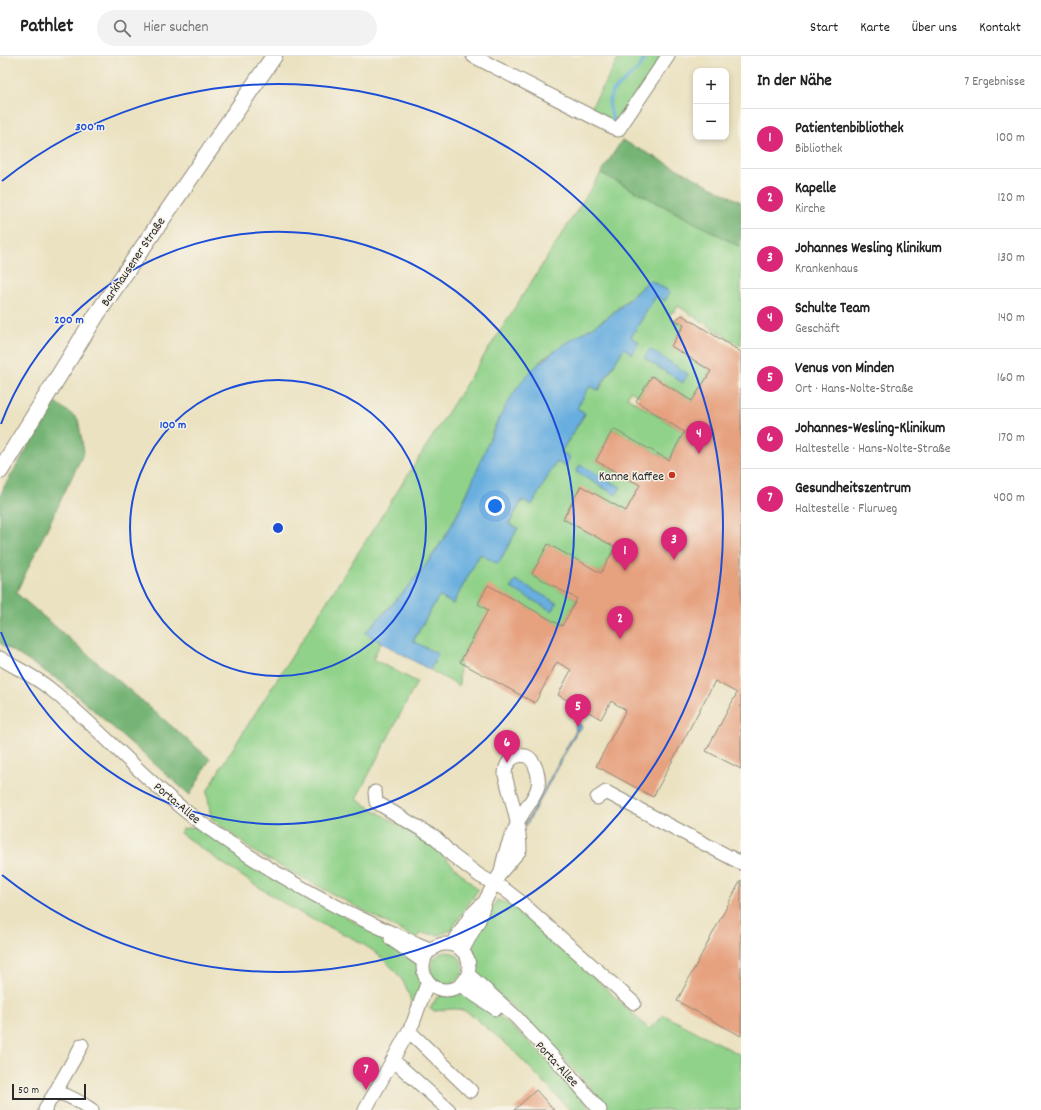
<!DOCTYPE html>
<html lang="de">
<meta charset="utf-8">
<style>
body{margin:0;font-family:Dekko,sans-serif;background:#f2f2f2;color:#222}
.controls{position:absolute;right:12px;top:12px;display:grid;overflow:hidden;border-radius:8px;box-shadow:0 2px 6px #0003}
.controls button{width:36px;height:36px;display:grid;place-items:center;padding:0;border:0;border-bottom:1px solid #e0e0e0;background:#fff;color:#222;font:20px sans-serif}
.scale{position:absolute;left:12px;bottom:10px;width:74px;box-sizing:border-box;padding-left:4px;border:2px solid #2b2b2b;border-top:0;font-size:11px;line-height:14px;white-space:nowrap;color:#2b2b2b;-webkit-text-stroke:3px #f7f3e8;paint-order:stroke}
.you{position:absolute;left:495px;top:450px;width:14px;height:14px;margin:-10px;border:3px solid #fff;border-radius:50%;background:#1a73e8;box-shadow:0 0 0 6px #1a73e833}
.badge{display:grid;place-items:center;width:26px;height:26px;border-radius:50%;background:#db2777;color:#fff;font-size:13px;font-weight:700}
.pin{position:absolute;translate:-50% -33px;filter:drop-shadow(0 1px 2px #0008)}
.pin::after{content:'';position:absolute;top:21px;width:14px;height:12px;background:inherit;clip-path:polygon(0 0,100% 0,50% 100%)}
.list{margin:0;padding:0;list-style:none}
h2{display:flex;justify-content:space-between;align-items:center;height:52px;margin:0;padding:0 16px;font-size:17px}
h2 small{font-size:13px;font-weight:400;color:#767676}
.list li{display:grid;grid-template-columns:26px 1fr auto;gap:12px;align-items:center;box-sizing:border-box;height:60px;padding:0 16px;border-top:1px solid #e0e0e0}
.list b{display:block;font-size:15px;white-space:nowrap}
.list p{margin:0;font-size:13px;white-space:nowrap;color:#767676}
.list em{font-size:13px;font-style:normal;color:#767676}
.icon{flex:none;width:22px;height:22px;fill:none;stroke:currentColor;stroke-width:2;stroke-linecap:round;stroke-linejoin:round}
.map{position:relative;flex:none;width:741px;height:1054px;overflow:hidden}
header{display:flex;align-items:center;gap:24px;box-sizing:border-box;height:56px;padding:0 20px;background:#fff;border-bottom:1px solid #e0e0e0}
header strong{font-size:19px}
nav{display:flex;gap:22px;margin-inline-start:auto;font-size:14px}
.search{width:280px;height:36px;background:#f2f2f2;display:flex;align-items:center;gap:10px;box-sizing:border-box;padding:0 14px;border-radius:22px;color:#767676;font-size:15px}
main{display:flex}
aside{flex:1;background:#fff}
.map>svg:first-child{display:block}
.green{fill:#90d289;stroke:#5e7e5a}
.forest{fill:#74b475;stroke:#507050}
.water{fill:#68aedf;stroke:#4a6c85}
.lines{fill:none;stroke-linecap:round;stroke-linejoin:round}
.stream{stroke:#68aedf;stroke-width:3}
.building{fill:#e6a17f}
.minor-casing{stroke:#8b8676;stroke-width:15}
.major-casing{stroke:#8b8676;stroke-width:18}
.minor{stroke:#fff;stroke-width:13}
.major{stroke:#fff;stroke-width:16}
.ring{fill:none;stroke:#1d4ed8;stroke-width:2}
.poi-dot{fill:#c8321e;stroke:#f7f3e8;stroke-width:1.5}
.labels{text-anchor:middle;stroke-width:3;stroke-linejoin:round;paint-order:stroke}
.street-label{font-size:13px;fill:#2b2b2b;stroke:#f7f3e8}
.poi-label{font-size:13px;fill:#2b2b2b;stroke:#f7f3e8;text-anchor:end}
.centre{fill:#1d4ed8;stroke:#f7f3e8;stroke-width:2}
.ring-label{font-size:12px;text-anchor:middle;font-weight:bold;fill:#1d4ed8;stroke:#f7f3e8;stroke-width:3;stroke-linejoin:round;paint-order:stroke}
</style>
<header>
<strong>Pathlet</strong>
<div class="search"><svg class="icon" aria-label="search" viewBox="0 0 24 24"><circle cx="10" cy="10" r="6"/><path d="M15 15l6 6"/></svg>Hier suchen</div>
<nav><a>Start</a><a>Karte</a><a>Über uns</a><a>Kontakt</a></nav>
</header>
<main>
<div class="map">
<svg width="741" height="1054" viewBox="0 0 741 1054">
<rect width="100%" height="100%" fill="#f7f3e8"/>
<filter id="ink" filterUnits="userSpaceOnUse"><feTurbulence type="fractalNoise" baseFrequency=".025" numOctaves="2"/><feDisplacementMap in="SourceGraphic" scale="8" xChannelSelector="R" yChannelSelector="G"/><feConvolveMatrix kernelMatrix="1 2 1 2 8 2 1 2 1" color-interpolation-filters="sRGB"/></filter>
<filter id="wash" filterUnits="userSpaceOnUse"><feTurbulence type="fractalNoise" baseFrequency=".012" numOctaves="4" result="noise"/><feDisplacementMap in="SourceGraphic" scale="16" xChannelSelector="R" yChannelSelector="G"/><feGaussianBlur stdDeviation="0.9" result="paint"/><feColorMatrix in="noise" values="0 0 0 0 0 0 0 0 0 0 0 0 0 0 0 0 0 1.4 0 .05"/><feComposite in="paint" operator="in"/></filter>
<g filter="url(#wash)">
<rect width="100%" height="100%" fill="#ebe2c1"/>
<path class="green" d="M620,0h42l-43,66 -7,1 -23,-12z
M601,117l140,74v99l-63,-40 -4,6 -2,-1 -3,6 15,8 -13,21 40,25 -19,30 -40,-25 -13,20 -9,-5 -3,6 57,35 -15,28 -56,-31 -17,32 44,24 -14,26 -45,-24 -18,32 52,28 -14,26 -53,-28 -16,29 45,25 -15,27 -74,-40 -10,18 19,11 -5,9 -9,-5 -23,42 -1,25 -29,-16 8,-16 -25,-12 26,-46 14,8 27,-50 18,10 20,-36 -9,-4 14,-24 9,4 24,-42 10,4 -5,-14 24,-38 -8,-6 13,-23 9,5 25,-42 8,6 6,-12 -7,-5 25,-41 14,-4 -20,-12 -42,37 -67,43 -46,65 -15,41 -30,63 -30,45 -54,58 15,10 -8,17 44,23 -61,117 77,47 45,44 -27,40 -12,5 -19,-2 -3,6 -161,-86 -45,-35 -4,-26 14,-25z
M198,770c46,29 92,57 137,85 19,12 76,38 84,55 6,13 0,25 -4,38l-4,-2c-5,-21 -14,-30 -29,-44 -22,-20 -53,-29 -78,-43 -43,-25 -84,-53 -124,-82l3,-4z
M497,844l22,7 130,122 15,-14 77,40v55h-133l-21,-26 -47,-50 -66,-63 -5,-23v-5z
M431 912a16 16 0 1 1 32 0a16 16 0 1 1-32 0Z
M458,936c15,3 27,13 39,23 36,27 65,60 94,95h-21l-59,-62 -42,-35c-13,-7 -21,-3 -34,-2l-5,-2 7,-12z"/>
<path class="forest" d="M622,84l119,62v45l-140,-74z
M55,346l23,17 6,33 -68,141 194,166 -20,36 -130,-114 -60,-38v-146l4,-10z"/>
<path class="water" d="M650,224l20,12 -5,9 -9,-5 -25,41 8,5 -7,12 -8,-6 -26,42 -8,-4 -13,22 8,5 -24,39 9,5 -4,9 -10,-4 -24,43 -10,-5 -13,24 9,4 -20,36 -18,-10 -27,50 -14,-8 -26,45 25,13 -8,16 -65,-37c31,-33 62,-64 84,-103 27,-46 38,-99 68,-142 23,-33 57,-49 90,-70 15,-11 29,-26 43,-38z
M650,293l38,25 -5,9 -39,-25z
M580,409l41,22 -5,8 -40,-23z
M515,524l42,23 -5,8 -41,-23z
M580,667l2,5 -5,3 -51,95 -1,-1 51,-95 -1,-4z"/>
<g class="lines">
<path class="stream" d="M613,64l-4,-17 3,-11 27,-24 7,-12"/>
</g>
<g id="blocks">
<path class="building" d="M682,259l59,37v417l-35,-18 31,-58 -22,-12 -62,116 -57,-31 30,-56 -15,-9 -10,18 -43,-24 13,-25 -14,-8 -22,41 -75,-41 28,-52 -10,-6 10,-19 74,41 15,-27 -45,-25 16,-30 53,29 14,-26 -52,-28 18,-33 45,25 14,-26 -44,-24 17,-32 56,31 15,-28 -48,-31 16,-25 40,25 19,-30 -40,-25 13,-21 -9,-5z
M741,824v156l-64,-35z
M536,1034l18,20h-40z"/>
</g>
</g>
<g filter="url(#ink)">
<use href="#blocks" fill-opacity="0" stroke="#8b8676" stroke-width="1"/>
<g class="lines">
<g class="minor-casing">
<path id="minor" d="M473,0l145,74 50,-74
M0,602c16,10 34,18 49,30 49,38 90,87 139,125 75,57 157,102 244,137
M375,736l1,10 61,37 15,16 28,21 24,13 18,14 112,100
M597,742l9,-6 135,71
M391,883l33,23
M423 911a23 23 0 1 1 46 0a23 23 0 1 1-46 0Z
M452,889l19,-30 11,-11
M462,895l17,-31 6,-19 9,-17 7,-12 19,-22c0,-25 -9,-51 -15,-75 0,-12 8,-22 21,-19 9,3 14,21 12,30 -1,8 -10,19 -15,27 -11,21 -18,35 -22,59
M468,918l46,41 56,60 30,35
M460,929l36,24
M409,975l62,60
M393,1004l56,50
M53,1040l29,-51
M45,1054c2,-4 5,-11 8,-14 9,-7 31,9 39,14
M365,1054l48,-87 15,-42"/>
</g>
<g class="major-casing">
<path id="major" d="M0,415l97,-157 177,-258"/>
</g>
<use href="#minor" class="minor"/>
<use href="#major" class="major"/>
</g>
</g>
<g class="ring">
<circle cx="278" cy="472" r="148"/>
<path d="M1 368A296 296 0 1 1 1 576"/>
<path d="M2 125A444 444 0 1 1 2 819"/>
</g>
<circle class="poi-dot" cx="672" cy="419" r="4"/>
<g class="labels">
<g class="street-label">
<text transform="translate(132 205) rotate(-56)" y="5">Barkhausener Straße</text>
<text transform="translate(178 746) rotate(40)" y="5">Porta-Allee</text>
<text transform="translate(558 1007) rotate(47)" y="5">Porta-Allee</text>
</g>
<g class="poi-label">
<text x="664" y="424">Kanne Kaffee</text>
</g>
</g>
<circle cx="278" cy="472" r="6" class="centre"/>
<g class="ring-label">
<text x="90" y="74">300 m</text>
<text x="69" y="267">200 m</text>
<text x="173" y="372">100 m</text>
</g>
</svg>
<div class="controls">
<button>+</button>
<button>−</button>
</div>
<div class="scale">50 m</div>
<div class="you"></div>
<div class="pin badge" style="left:625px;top:515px">1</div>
<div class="pin badge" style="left:620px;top:583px">2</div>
<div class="pin badge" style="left:674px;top:504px">3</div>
<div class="pin badge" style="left:699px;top:398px">4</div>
<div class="pin badge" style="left:578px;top:671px">5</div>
<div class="pin badge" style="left:507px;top:707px">6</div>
<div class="pin badge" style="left:366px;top:1034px">7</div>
</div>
<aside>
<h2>In der Nähe<small>7 Ergebnisse</small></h2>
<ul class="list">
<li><span class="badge">1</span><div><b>Patientenbibliothek</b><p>Bibliothek</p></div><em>100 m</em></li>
<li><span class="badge">2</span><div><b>Kapelle</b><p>Kirche</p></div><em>120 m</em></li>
<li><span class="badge">3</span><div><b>Johannes Wesling Klinikum</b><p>Krankenhaus</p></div><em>130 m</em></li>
<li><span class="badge">4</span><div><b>Schulte Team</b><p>Geschäft</p></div><em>140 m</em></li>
<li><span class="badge">5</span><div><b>Venus von Minden</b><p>Ort · Hans-Nolte-Straße</p></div><em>160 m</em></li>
<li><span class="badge">6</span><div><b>Johannes-Wesling-Klinikum</b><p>Haltestelle · Hans-Nolte-Straße</p></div><em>170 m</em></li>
<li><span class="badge">7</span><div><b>Gesundheitszentrum</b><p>Haltestelle · Flurweg</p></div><em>400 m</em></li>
</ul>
</aside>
</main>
